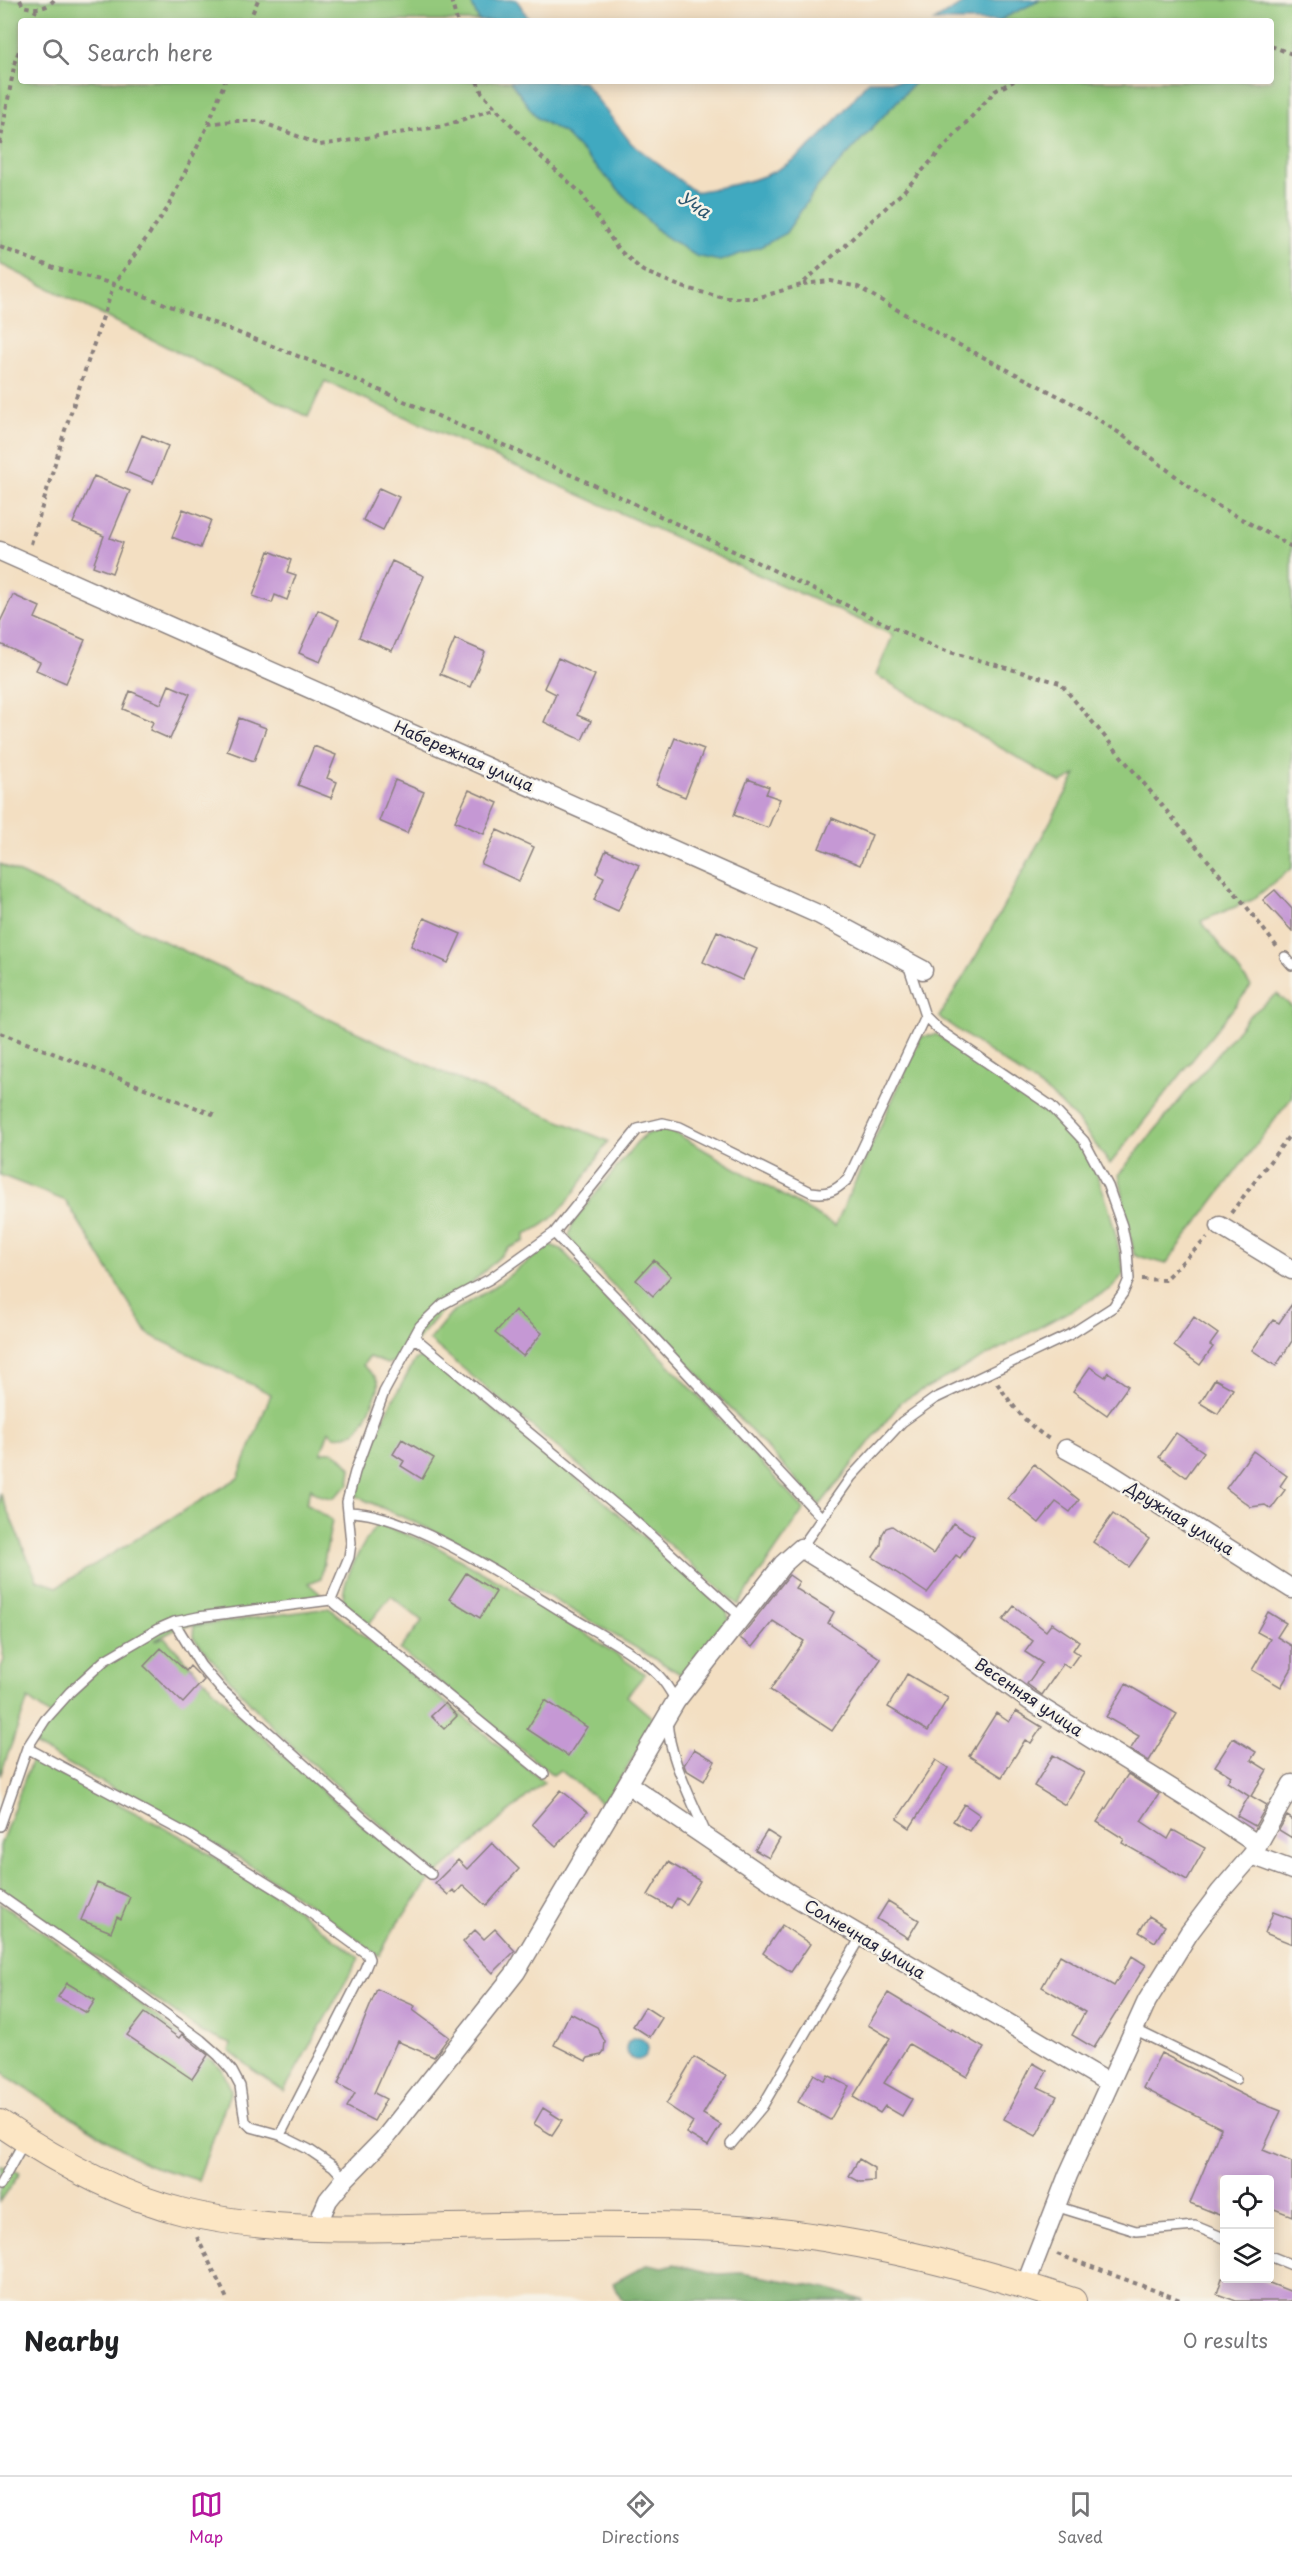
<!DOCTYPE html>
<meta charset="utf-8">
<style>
body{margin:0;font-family:"Playpen Sans",sans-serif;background:#f6f6f6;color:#202124}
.controls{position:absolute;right:18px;bottom:18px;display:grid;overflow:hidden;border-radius:6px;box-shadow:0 3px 15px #0003}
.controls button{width:54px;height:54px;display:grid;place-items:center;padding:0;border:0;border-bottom:2px solid #e0e0e0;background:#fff;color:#202124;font:30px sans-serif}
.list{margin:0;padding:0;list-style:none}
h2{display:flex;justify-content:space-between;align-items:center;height:78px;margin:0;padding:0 24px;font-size:26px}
h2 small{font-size:20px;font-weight:400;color:#757577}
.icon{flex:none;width:33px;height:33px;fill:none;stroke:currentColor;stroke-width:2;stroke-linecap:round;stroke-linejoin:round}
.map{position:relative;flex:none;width:1292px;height:2301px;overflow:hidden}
.search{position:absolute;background:#fff;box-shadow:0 3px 15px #0003;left:18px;right:18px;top:18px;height:66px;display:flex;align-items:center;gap:15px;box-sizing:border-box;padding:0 21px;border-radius:6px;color:#757577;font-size:22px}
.sheet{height:174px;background:#fff}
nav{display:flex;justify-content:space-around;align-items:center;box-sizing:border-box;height:84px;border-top:2px solid #e0e0e0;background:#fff;font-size:16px;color:#757577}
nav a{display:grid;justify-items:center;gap:3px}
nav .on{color:#b5179e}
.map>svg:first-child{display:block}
.green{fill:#94c97b;stroke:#5b765b;stroke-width:1.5}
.forest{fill:#77ad6b;stroke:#4c6853;stroke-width:1.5}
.water{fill:#40a9c0;stroke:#31667e;stroke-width:1.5}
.building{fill:#c598d4}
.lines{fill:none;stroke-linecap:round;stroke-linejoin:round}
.lane-casing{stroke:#8a807e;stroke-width:12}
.street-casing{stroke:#8a807e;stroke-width:21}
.secondary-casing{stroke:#8a807e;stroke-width:28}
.path{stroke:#8a807e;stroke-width:4;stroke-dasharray:4.5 4.5;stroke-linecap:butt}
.lane{stroke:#fff;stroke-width:9}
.street{stroke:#fff;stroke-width:18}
.secondary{stroke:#fce6c4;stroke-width:26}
.labels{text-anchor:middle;stroke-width:5;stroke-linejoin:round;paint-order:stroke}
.street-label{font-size:16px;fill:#22223b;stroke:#f7f3e8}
.water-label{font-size:18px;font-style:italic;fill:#2e5870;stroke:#f7f3e8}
</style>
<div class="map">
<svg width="1292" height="2301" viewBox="0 0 1292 2301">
<rect width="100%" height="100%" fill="#f7f3e8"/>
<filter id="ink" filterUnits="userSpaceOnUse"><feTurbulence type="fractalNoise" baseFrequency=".0167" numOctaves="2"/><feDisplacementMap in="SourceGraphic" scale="12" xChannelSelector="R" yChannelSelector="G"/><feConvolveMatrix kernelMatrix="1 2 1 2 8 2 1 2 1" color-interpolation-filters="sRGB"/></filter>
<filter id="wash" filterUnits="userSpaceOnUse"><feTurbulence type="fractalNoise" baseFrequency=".008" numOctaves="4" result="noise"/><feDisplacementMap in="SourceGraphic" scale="24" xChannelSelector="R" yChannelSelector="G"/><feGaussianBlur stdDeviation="1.35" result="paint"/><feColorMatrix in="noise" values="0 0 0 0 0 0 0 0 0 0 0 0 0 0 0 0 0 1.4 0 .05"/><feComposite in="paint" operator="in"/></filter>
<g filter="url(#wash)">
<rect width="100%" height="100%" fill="#f3dfc2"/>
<path class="green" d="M0,0h470l9,21h-458v60h489l27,37 27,15 95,99 126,2 33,-48 98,-105h355v-60h-273l42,-21h252v868l-40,32 -51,21 50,65 -141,178 -33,-44 -27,-26 -111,-77 37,-61 100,-181 -15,8 -185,-108 17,-40 -568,-254 -17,36 -308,-153z
M0,864l448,211 160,66c-22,32 -44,80 -83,93v7l-16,7 -68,64 -40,47 -14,5 -18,-7 -6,8c5,5 13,10 15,17 2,6 -2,12 -4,18 -8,19 -16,40 -41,36l-4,-5 -8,22c14,-5 22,5 30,15l-2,16 -16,14c-10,-1 -17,-2 -22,-10l-5,15 26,17 -11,58 -13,5 17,15 -147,30 -24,13 11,-3c81,90 172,167 265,242l-35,47 -16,29 -63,-47 -80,-53 -202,-111 20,-27 -26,-19 -28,77v-106l4,-10 -4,-24v-143l37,87 20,7 181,-109 33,-84 -123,-60 -82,-133 -66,-26z
M1277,994l15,13v90l-126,167 -32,-9 -15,-81 129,-157z
M936,1034c45,32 127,78 153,125 19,34 27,77 35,114l-13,16 -209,112 -82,104 -176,-189 -69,-69 -6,-11 4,-14 64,-80 8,-7 13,-5 14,1 163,95 86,-189z
M550,1245l11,4 243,260 -66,96 -161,-141 -148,-124 22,-27 40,-24z
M426,1354l172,142 129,115 2,9 -45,56 -235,-138 -93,-42 28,-79 31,-57z
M378,1524l52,19 125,70 90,61 -18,22 29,25 -52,84 -44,-35 -7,5 -153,-125 22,-29 -31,-25 -23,29c-7,-5 -17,-11 -22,-18 -12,-15 20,-71 32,-83z
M329,1608l215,174 -107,92 -154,-136 -44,-47 -46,-54 1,-11z
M32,1759l150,78 107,67 70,54 -75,133 -31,-21 -24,-19 2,-7 -28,-11 -203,-145v-42z
M0,1903l110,77 112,89 9,21 -33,90 -52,-16 -146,-92z
M0,2165l20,8 -20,29z"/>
<path class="forest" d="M648,2264l15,3 11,-3 43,10 24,-1 86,15 37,13h-240l-11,-18z"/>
<path class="water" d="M470,0h47l13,21h-51z
M968,0h72l-42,21h-64z
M510,81h73l48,62 64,49c27,-5 56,-9 80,-21 39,-20 66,-57 93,-90h48l-98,105 -33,48 -25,13 -40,14 -24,-5 -37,-24 -95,-99 -27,-15z
M626 2049a11 11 0 1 1 22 0a11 11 0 1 1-22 0Z"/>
<g id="blocks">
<path class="building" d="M142,435l26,11 -15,37 -27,-11z
M94,476l36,15 -20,47 13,5 -11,30 -19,-7 11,-30 -31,-13z
M379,488l20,9 -16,33 -20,-10z
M183,509l28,11 -11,28 -28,-11z
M269,551l22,9 -4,12 9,3 -9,25 -12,-5 -3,8 -19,-7z
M392,561l32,15 -32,75 -33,-14z
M13,595l27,12 -5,11 50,22 -19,43 -30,-13 4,-8 -40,-18v-22z
M318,610l21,10 -19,42 -21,-9z
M455,639l30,13 -15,35 -30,-13z
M558,658l37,17 -18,40 14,6 -9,19 -38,-18 12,-28 -12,-6z
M169,685l21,9 -20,45 -20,-9 3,-8 -30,-13 7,-18 31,13z
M239,718l27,10 -12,33 -27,-10z
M675,738l29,11 -19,48 -29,-12z
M314,746l22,9 -9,23 10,4 -6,16 -33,-13z
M748,779l21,8 -3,7 14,5 -12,29 -34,-13z
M395,780l29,12 -17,41 -28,-12z
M469,790l29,13 -14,31 -29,-13z
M832,818l40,17 -12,30 -41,-17z
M497,830l37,17 -15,34 -38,-17z
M606,850l33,15 -21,46 -24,-11 10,-23 -8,-4z
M1275,890l17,19v22l-29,-31z
M424,918l37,16 -13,29 -37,-17z
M717,931l40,18 -15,31 -39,-18z
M654,1260l17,16 -18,20 -17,-16z
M1292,1304v37l-16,25 -24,-16 21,-30 6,3z
M515,1310l27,23 -19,23 -28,-23z
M1194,1317l24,17 -8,11 3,2 -13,18 -26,-19z
M1090,1367l15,10 3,-5 20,14 -21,29 -34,-24z
M1215,1379l18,10 -15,25 -18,-11z
M1176,1433l28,19 -18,25 -27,-20z
M402,1439l32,19 -12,21 -21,-13 3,-5 -11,-7z
M1253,1451l34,25 -7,10 5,4 -14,19 -6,-4 -14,2 -25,-19z
M1034,1464l45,36 -9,12 -14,-10 -17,21 -31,-25z
M1113,1514l36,25 -20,28 -36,-25z
M953,1523l21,13 -14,22 -4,-3 -29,38 -54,-36 8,-12 1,-10 4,-7 6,-2 41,28z
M466,1573l30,19 -16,26 -31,-19z
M789,1575l10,7 -4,6 39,24 -6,11 53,36 -49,72 -62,-41 34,-49 -31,-20 -21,26 -12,-9z
M1014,1606l32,25 6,-8 27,18 -6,9 6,4 -10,14 -6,-4 -21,31 -15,-11 15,-21 -17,-11 8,-11 -30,-21z
M1268,1612l18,11 -9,14 15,9v22l-11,19 -29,-17 18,-31 -13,-7z
M161,1648l25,23 4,-5 14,14 -21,23 -39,-37z
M907,1674l41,24 -20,33 -40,-24z
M1126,1684l51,30 -28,47 -19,-11 9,-14 -33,-19z
M545,1700l42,27 -19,29 -41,-27z
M445,1703l12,13 -13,13 -13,-13z
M1016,1711l26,16 -11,16 -6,-3 -23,37 -33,-21 27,-43 13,9z
M1233,1738l23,14 -5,8 16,10 -16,26 16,9 -12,21 -18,-10 12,-20 -22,-14 4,-6 -16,-10z
M694,1749l21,12 -11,20 -18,-11 -2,-5z
M1053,1755l31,18 -19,32 -31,-19z
M936,1760l12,8 -38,60 -13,-9z
M1128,1774l31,20 -18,27 27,18 5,-9 32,18 -18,32 -65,-37 2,-4 -27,-17z
M561,1790l26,22 -31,34 -24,-22z
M964,1804l16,11 -11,16 -16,-10z
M1287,1816l5,3v19l-13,-8z
M767,1831l13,8 -11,19 -14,-8z
M492,1843l27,26 -33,37 -23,-21 -7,8 -3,-3 -5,5 -13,-12 23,-23 9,9z
M668,1862l32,19 -14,23 -9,-6 -6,10 -23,-13z
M97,1883l33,14 -9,22 -4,-2 -6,15 -30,-12z
M888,1901l31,19 -11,18 -31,-19z
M1273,1912l19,7v25l-27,-11z
M1149,1916l16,10 -10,16 -16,-10z
M782,1925l28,19 -19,28 -28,-19z
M495,1929l20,22 -22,22 -30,-31 12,-12 9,9z
M1060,1955l54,31 18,-30 14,9 -52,83 -22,-13 13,-23 -43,-25z
M67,1983l28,17 -8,13 -29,-16z
M377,1989l38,17 -2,4 36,27 -15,20 -37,-16 -23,52 12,6 -12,22 -27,-14 8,-14 -17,-9z
M888,1993l63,38 1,-2 32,19 -17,29 -58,-33 -25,39 28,16 -10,17 -17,-10 -5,7 -27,-16 37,-59 -22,-13z
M645,2007l17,11 -12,19 -17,-11z
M144,2013l35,25 3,-4 26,21 -16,24 -65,-44z
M570,2013l27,14 8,15 -1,9 -3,4 -13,3 -2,3 -32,-16z
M1161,2053l92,47 28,11 -18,39 29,12v54l-23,-9v-27h-45v37l-34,-14 31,-75 -78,-40z
M694,2057l32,19 -23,38 18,11 -13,21 -22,-13 7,-11 -27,-18z
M1033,2063l14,8 -9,16 19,9 -21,40 -32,-17z
M814,2074l11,7 3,-6 21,11 -19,34 -32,-18z
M543,2108l19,12 -10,15 -18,-11z
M859,2159l15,9v13l-14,1 -11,-6z
M1222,2278h35l35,14v9h-56l-19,-7z"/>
</g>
</g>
<g filter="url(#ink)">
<use href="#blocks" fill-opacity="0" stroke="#8a807e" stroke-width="1.5"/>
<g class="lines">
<g class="lane-casing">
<path id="lane" d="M1285,957l7,8
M554,1233l95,99 173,186
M414,1337l214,178 113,102
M348,1512c61,0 165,70 218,102 31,19 66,36 92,61 8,8 13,17 18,26
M801,1548l50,-71 51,-55 32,-23 137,-65 42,-27 10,-14 6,-14 -2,-28 -5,-25 -14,-40 -24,-45 -33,-35 -112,-76 -14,-14 -17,-52
M331,1600l213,174
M174,1622l27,44 20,23 143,130 67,55
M667,1721c3,40 24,76 39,113
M27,1748l162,87 100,62 78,57 2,5 -4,10 -85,166
M0,1826l27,-78 18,-28 25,-28 35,-32 53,-31 16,-7 24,-5 133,-17 18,-43 2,-14 -4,-41 8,-30 29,-80 36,-66 23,-22 47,-25 64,-46 84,-104 25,-6 17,4 131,65c17,3 24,-1 37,-13l77,-163
M0,1896l107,75 94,69 18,16 13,15 8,15 5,35 6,6 29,8 28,14 25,17 12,13
M1134,2029l102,50
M731,2144l31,-37 99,-170
M0,2185l24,-43
M1055,2206l81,25 59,-5 29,12
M1270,2256l22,9"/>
</g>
<g class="street-casing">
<path id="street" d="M0,551l820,364 103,55
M1220,1226l72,44
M1066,1449l40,22 186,118
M629,1785l158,107 322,191
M1252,1855l40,15
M321,2227l1,-13 6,-14 17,-21 39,-40 132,-167 160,-271 107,-137 18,-16 132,82 96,70 166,103 63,42
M1025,2286l43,-111 79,-174 42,-68 31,-41 32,-37 40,-71"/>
</g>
<g class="secondary-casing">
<path id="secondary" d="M0,2123c56,38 118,73 184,89 86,21 178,17 265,15 91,-2 182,-4 272,0 120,6 238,37 352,74"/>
</g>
<path class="path" d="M20,0l3,6c11,3 23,4 31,-6
M451,0l6,21
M31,21l5,-11
M249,21l9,-21
M1271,46l21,8
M477,81l5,12 57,62 42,38 37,56 25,22 39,16 42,11h33l44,-13 101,-92 93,-102 19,-10
M208,124l24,-3h27l61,24 124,-19 52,-18
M0,144l15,-83 6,-15
M0,247l54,21 60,16 222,87 276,122 324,155 124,35 186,223 31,41
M803,284l28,-3 27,6 88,51 126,65 49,31 83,64 88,49
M31,544l33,-111 50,-149 53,-75 41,-84 17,-44
M0,1033l218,83
M1231,1213l61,-81
M1142,1279l22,1 43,-42
M997,1383c16,23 29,42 54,57
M197,2237l31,64
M1057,2254l126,47"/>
<use href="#lane" class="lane"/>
<use href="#street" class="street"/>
<use href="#secondary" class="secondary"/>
</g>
</g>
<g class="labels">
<g class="street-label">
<text transform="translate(464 756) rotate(24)" y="6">Набережная улица</text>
<text transform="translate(1180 1518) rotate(32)" y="6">Дружная улица</text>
<text transform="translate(1029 1697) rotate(34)" y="6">Весенняя улица</text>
<text transform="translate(865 1939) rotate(31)" y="6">Солнечная улица</text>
</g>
<g class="water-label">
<text transform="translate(694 205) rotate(32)" y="6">Уча</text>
</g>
</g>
</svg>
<div class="controls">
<button><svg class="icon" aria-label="locate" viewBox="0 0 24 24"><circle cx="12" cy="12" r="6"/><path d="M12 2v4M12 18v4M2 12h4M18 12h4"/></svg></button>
<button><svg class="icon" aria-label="layers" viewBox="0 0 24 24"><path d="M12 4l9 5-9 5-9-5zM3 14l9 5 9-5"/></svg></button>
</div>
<div class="search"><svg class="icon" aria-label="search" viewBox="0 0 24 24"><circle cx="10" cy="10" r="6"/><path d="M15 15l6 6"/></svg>Search here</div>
</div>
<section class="sheet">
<h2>Nearby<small>0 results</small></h2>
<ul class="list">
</ul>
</section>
<nav>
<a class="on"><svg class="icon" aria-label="map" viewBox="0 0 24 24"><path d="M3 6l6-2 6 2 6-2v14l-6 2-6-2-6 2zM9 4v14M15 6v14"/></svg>Map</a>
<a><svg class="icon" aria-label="directions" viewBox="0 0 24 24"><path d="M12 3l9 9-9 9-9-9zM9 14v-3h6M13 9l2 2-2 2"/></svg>Directions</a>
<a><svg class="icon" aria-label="saved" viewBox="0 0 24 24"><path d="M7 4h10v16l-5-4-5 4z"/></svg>Saved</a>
</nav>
